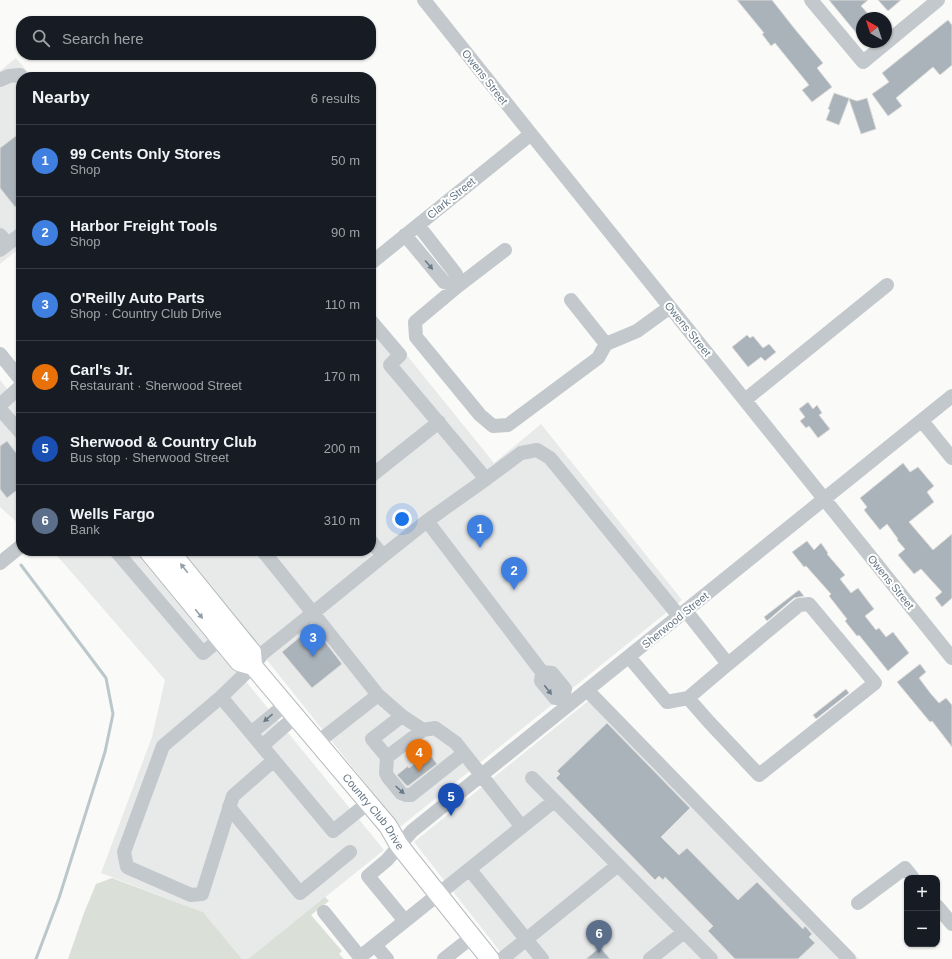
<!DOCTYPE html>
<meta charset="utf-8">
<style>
body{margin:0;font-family:Arial,sans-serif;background:#20242c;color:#f1f3f6}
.controls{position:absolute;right:12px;bottom:12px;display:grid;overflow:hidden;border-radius:8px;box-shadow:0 1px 3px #0004}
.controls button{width:36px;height:36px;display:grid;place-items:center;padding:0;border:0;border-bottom:1px solid #363941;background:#171b24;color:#f1f3f6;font:20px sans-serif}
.compass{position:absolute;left:856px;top:12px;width:36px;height:36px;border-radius:50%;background:#171b24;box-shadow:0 1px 3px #0004;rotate:321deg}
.you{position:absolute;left:402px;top:519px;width:14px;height:14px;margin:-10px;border:3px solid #fff;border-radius:50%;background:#1a73e8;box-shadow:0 0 0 6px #1a73e833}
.badge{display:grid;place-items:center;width:26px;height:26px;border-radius:50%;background:#2563eb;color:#fff;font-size:13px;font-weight:700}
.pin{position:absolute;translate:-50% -33px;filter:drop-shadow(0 1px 2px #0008)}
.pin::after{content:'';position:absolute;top:21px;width:14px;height:12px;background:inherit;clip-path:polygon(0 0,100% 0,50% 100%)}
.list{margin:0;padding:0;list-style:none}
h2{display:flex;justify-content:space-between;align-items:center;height:52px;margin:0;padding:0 16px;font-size:17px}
h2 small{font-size:13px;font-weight:400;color:#9ea1a6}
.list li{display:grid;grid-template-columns:26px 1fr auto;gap:12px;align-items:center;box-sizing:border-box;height:72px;padding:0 16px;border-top:1px solid #363941}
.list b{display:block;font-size:15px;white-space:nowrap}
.list p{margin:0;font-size:13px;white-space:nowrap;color:#9ea1a6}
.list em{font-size:13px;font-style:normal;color:#9ea1a6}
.icon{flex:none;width:22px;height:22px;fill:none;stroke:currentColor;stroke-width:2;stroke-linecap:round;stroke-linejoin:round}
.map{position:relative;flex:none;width:952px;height:959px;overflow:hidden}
.search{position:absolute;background:#171b24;box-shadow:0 1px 3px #0004;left:16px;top:16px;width:360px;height:44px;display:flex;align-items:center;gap:10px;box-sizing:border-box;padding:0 14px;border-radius:16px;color:#9ea1a6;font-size:15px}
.panel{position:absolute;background:#171b24;box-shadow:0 1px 3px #0004;left:16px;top:72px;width:360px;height:484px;border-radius:16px}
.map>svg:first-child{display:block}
.built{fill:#e8e9e9}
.green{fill:#dadfd7}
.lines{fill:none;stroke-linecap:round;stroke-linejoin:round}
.stream{stroke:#bbc7cb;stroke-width:3}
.building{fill:#aab3b9;stroke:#dcdcda}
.major-casing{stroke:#b5babe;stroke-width:20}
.minor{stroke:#c3c8cc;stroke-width:14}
.major{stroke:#fff;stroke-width:18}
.oneway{fill:#6a7a87}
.oneway2{fill:#939fa8}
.labels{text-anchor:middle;stroke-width:4;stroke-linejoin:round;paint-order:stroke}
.street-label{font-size:11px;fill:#657683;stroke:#fff}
</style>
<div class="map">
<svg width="952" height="959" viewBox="0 0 952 959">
<rect width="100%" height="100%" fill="#fafaf8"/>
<path class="built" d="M16,58l16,19h-11v170l-21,17v-193z
M371,311l123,152 47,-39 141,176 -282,227 -220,-276h191z
M0,380l21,26v120l-21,-19z
M53,551h86l245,299 -136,109h-6l-39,-47 -102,-39 51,-136 13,-57z
M598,693l261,266h-353l-92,-117z"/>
<path class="green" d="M112,878l91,34 39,47h-174l16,-46 12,-29z
M325,897l4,4 -18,14 31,36 -3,3 5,5h-96z"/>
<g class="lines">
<path class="stream" d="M21,565l85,113 7,36 -8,38 -46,146 -23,61"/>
</g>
<path class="building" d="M737,0h35l22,28 29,35 -6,5 15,19 -20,15 -10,-12 7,-5 -34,-42 -4,3 -9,-12 2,-1z
M829,0h39l-7,6 11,12h-10v22z
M878,0h23l-13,11z
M948,20l4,5v40l-12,10 -7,-8 -37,31 6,8 -14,10 -16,-22 17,-12 -7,-9z
M834,93l23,8 10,-3 9,31 -15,5 -12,-35 -10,26 -13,-5 4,-10 -2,-1z
M21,132v70l-6,5 -15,-19v-40z
M747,335l3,3 3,-2 10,12 6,-4 7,8 -11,9 -4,-4 -13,10 -16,-20z
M808,402l5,7 4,-4 5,8 -3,2 11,14 -12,9 -9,-12 -3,2 -6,-7 5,-4 -6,-8z
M7,441l14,18v28l-14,11 -7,-9v-43z
M903,463l7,9 8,-5 16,19 -7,6 7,10 -25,20 24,28 19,-16v64l-10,9 -7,-9 7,-6 -21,-23 -7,5 -16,-19 7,-6 -8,-9 1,-1 -11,-15 -7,6 -16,-20 3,-3 -7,-9z
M807,541l7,9 7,-7 7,10 -1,1 18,21 -5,4 11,14 7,-5 16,21 -9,7 11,14 3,-2 7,9 7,-5 16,21 -21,18 -29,-36 -2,1 -12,-15 2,-2 -18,-23 2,-2 -25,-28 -2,1 -12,-15z
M799,590l5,6 -10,2 -27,23 -3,-4z
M313,626l29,38 -30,24 -30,-36z
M920,664l6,8 -7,6 12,16 8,9 7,-5 6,7v42l-20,-26 -2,1 -33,-40z
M846,689l3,4 -33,26 -3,-4z
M607,723l83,85 -29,29 18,18 8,-7 51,52 19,-18 46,47 2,-3 7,8 -3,3 6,6 -17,16h-63l-27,-28 5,-5 -48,-49 -2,3 -4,-4 -4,4 -99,-102 4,-4 -3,-3z
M429,753l8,11 -29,22 -2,-1 -9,-10 11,-9 1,2z
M600,947l10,12h-24z"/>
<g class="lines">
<g class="major-casing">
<g id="major">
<path id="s1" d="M148,551l91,111 14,4 135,160 11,19 11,14 80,100"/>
<path d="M170,551l82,101 1,14"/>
</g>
</g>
<path class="minor" d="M424,0l107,134 421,524
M811,0l52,62 75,-62
M0,80l9,-4 11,-1 1,2
M418,225l38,49 2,12
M0,235l8,9
M405,235l39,47 14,4
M0,250l21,-16
M505,250l-47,36 -43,36 1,15 64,78 13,11 15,-1 90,-67 8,-14
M371,263l160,-129
M571,300l35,44 31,-13 33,-24
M371,321l29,34 -10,10 96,114 35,-26 16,-3 13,8 129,158
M0,354l21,26
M745,400l142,-115
M0,405l21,-19
M0,409l21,24
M922,421l30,37
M371,476l68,-54
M486,479l-59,42 115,151 -1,9 14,17h8
M116,551l87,102 17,-14
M263,551l50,62 70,-57 -12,-15
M383,556l44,-35
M0,563l21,-17
M686,611l42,53 -40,34 21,24 50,53 116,-92 -66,-79 -10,1 -71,59
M629,657l38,45 21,-4
M542,672l10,1 13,16 -2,9
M587,690l262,269
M221,697l-58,49 -39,106 3,15 64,28 11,-1 31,-98 41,-36
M402,716l21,14
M251,733l35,-29
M318,742l60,-47 24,21 -30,23 15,18 36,-27 12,-2 21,15 66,84
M262,746l34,-30
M387,757l-1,16 2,4 13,16 5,2h5l53,-42
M532,778l179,181
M554,801l-149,120 -37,-45 19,-16 25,-29 540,-435
M368,803l-35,28 -112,-134 32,-31 10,-13 50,-40 65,82
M229,807l71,86 50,-41
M470,870l72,89
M858,903l47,-35 8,10
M937,906l15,18
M324,912l36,45 45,-36
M375,945l12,14
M444,959l28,-22
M502,959l116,-94
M650,959l34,-27"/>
<use href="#major" class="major"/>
</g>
<defs><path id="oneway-solid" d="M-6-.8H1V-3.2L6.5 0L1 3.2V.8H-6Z"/></defs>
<g class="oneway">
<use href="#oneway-solid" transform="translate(429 265) rotate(50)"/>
<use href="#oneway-solid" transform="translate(548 690) rotate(52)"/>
<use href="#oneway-solid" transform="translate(268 718) rotate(140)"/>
<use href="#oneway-solid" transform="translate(400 790) rotate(42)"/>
</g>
<g class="oneway2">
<use href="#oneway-solid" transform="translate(184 568) rotate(-129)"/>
<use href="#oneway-solid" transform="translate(199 614) rotate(51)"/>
</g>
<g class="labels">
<g class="street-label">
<text transform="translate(485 77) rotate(52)" y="4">Owens Street</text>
<text transform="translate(451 198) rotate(-39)" y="4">Clark Street</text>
<text transform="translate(688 329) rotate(51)" y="4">Owens Street</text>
<text transform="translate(891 582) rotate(51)" y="4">Owens Street</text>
<text transform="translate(675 620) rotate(-39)" y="4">Sherwood Street</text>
<text dy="4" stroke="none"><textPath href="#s1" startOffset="347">Country Club Drive</textPath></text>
</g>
</g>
</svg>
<div class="controls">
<button>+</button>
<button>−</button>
</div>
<svg class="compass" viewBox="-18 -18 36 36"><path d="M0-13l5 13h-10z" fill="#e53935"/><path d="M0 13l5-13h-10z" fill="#9ea1a6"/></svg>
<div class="you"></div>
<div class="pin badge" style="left:480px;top:548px;background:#3f7fe0">1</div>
<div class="pin badge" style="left:514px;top:590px;background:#3f7fe0">2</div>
<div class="pin badge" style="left:313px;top:657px;background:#3f7fe0">3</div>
<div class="pin badge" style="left:419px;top:772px;background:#e8710a">4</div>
<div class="pin badge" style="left:451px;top:816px;background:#1a4fb4">5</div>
<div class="pin badge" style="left:599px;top:953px;background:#5c6f8a">6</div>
<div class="search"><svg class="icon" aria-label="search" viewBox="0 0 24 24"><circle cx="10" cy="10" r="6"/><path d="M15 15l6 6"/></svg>Search here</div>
<section class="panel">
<h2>Nearby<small>6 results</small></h2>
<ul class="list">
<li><span class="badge" style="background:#3f7fe0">1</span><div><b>99 Cents Only Stores</b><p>Shop</p></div><em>50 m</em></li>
<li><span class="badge" style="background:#3f7fe0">2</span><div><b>Harbor Freight Tools</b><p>Shop</p></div><em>90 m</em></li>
<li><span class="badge" style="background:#3f7fe0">3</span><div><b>O'Reilly Auto Parts</b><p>Shop · Country Club Drive</p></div><em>110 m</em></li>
<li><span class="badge" style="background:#e8710a">4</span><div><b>Carl's Jr.</b><p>Restaurant · Sherwood Street</p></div><em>170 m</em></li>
<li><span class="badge" style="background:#1a4fb4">5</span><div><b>Sherwood &amp; Country Club</b><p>Bus stop · Sherwood Street</p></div><em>200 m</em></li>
<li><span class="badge" style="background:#5c6f8a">6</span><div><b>Wells Fargo</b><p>Bank</p></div><em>310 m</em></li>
</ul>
</section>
</div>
